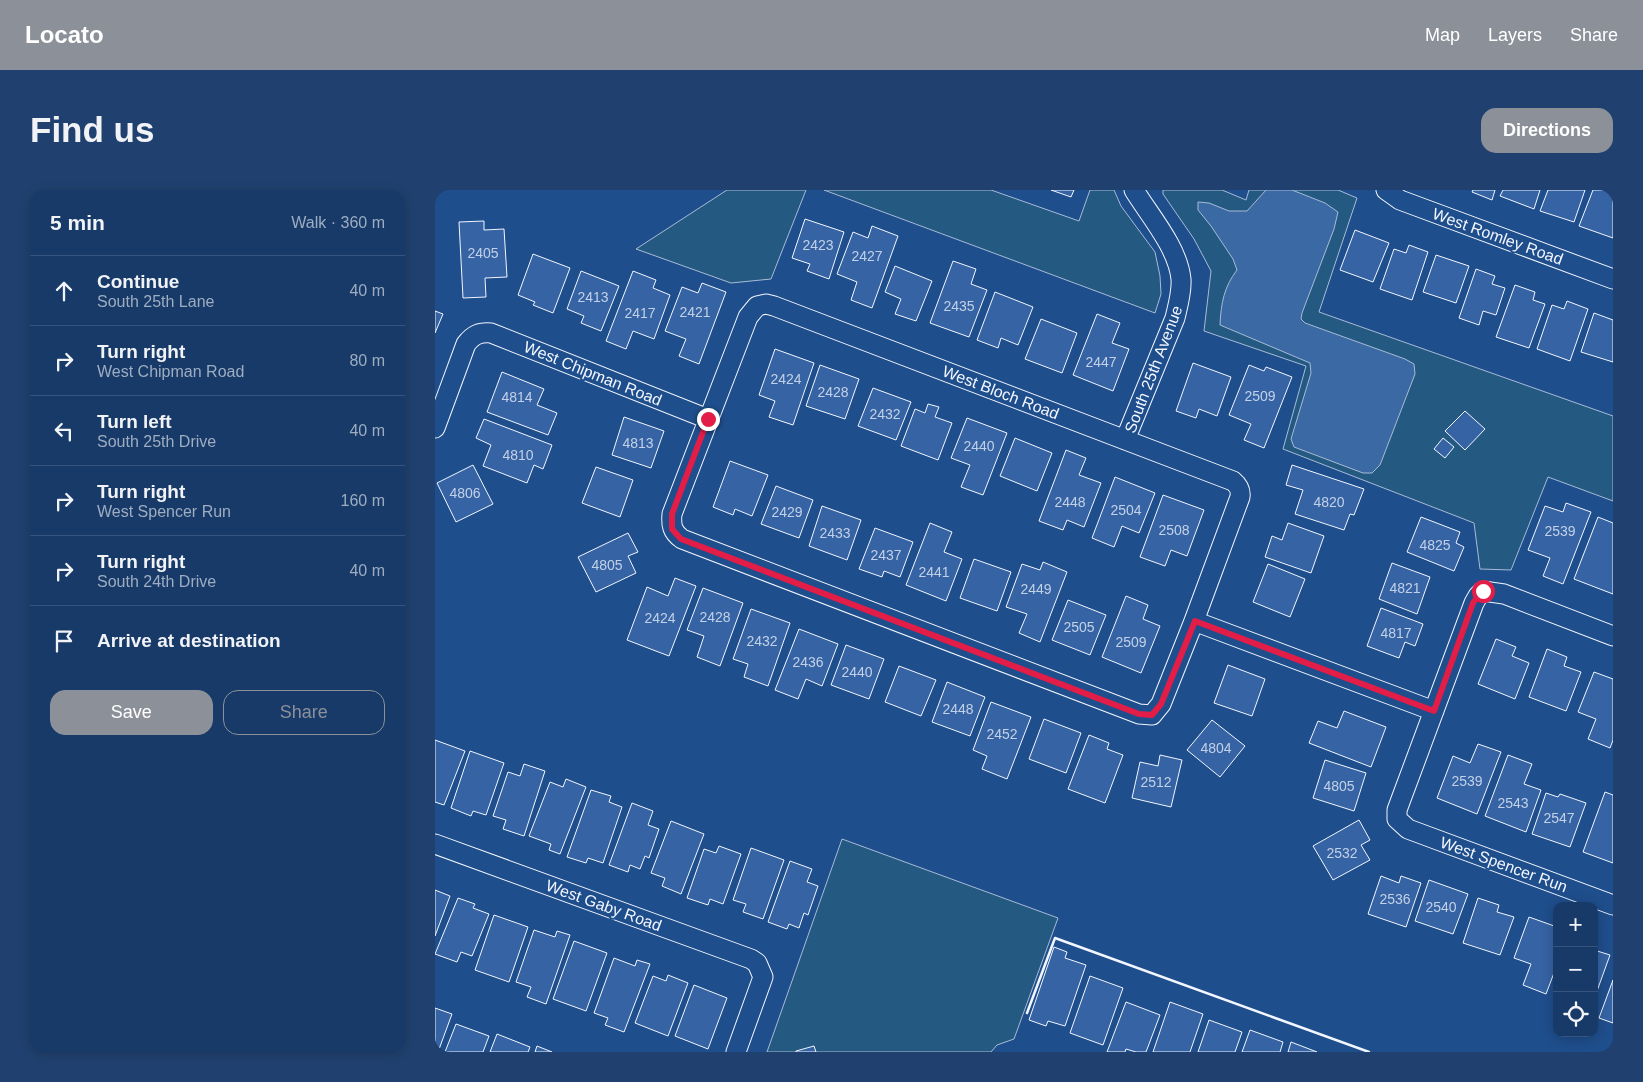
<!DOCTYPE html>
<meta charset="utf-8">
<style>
body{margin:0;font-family:Arial,sans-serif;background:#20416f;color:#f1f3f6}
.controls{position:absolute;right:15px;bottom:15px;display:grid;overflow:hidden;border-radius:10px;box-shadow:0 2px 12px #0003}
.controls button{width:45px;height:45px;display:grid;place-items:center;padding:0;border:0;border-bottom:1px solid #36547d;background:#173a69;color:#f1f3f6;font:25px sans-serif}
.stop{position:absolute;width:15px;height:15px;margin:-11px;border:4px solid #e11d48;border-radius:50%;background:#fff}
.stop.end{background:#e11d48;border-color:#fff;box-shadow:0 1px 5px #0008}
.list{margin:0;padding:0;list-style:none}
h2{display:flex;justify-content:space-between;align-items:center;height:65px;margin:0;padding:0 20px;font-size:21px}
h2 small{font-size:16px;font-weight:400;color:#9eadc0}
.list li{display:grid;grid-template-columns:32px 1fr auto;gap:15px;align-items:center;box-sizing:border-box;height:70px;padding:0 20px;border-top:1px solid #36547d}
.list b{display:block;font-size:19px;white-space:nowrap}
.list p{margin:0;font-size:16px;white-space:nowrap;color:#9eadc0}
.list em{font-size:16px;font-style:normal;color:#9eadc0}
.actions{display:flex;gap:10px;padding:15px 20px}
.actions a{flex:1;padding:11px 0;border:1px solid #8c9099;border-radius:15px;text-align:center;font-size:18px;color:#8c9099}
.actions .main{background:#8c9099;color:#fff}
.icon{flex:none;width:28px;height:28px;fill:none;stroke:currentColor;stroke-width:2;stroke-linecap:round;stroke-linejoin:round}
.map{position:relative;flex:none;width:1178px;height:862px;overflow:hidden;border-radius:15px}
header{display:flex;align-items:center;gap:30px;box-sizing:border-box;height:70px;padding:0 25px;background:#8c9099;color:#fff}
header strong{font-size:24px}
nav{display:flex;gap:28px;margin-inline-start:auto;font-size:18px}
.intro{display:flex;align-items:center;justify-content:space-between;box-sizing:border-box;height:120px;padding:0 30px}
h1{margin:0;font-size:35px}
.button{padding:12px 22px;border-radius:15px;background:#8c9099;color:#fff;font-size:18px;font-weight:700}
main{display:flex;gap:30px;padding:0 30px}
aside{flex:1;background:#173a69;border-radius:15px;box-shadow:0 2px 12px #0003}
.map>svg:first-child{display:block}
.green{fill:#245a82;stroke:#a8bbd7}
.water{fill:#3b69a3;stroke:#a8bbd7}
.building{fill:#3563a3;stroke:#f2f6ff}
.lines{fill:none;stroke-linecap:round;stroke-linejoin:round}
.street-casing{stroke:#f2f6ff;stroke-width:21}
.street{stroke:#1f4e8c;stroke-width:19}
.wall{stroke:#f2f6ff;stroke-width:2.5}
.route{stroke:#e11d48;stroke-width:6}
.labels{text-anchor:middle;stroke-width:4;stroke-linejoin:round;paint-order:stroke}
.number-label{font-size:14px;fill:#c3d1e8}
.street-label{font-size:16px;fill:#f2f6ff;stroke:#1f4e8c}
</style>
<header>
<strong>Locato</strong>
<nav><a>Map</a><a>Layers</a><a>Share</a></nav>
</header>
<div class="intro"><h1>Find us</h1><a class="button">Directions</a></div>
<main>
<aside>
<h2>5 min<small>Walk · 360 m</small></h2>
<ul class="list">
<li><svg class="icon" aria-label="ahead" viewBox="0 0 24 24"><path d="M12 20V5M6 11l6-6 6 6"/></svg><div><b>Continue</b><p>South 25th Lane</p></div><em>40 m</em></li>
<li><svg class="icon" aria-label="right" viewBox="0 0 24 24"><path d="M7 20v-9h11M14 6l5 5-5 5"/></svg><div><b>Turn right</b><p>West Chipman Road</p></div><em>80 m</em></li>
<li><svg class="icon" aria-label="left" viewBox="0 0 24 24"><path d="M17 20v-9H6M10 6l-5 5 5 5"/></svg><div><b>Turn left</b><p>South 25th Drive</p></div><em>40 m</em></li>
<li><svg class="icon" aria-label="right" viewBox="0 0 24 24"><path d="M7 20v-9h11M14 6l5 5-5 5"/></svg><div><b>Turn right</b><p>West Spencer Run</p></div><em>160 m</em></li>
<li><svg class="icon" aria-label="right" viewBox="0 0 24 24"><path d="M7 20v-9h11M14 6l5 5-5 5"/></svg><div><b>Turn right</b><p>South 24th Drive</p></div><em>40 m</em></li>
<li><svg class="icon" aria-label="arrive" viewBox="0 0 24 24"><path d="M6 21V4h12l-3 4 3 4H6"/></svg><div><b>Arrive at destination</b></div></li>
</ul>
<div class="actions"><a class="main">Save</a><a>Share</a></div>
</aside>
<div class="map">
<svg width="1178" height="862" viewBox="0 0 1178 862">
<rect width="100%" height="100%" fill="#1f4e8c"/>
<path class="green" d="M292,0h79l-35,89 -40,4 -95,-34z
M389,0h167l88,31 11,-31h24l7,16 34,46 5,24 1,18 -6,19z
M728,0h59l24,10 3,-10h89l19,8 -38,114 294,104v85l-65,-24 -37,93 -31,-1 -6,-46 -191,-74 23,-83 -102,-35 7,-60 -17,-32 -31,-45z
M407,649l216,79 -44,121 -17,6 -6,7h-224z"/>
<path class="water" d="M831,0h26l33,13 13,9 -4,17 -32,84 -1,6 4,4 100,36 9,5 1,10 -35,91 -8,8h-9l-69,-26 -3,-8 20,-66 -1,-10 -90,-38c1,-22 4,-38 17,-55l-4,-11 -22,-33 -13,-16v-8l11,1 20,8h18z"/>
<path class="building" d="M616,0h23l-3,7z
M1038,0h22l-3,10 -20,-8z
M1068,0h37l-6,19 -34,-13z
M1113,0h37l-11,32 -34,-11z
M1158,0h20v48l-34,-12z
M370,29l39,13 -15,47 -22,-8 3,-7 -18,-6z
M49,31v9l20,-1 3,48 -22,1 1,19 -23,1 -4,-76z
M437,36l26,10 -26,72 -21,-8 6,-18 -20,-8 16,-42 15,6z
M920,40l34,13 -16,39 -33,-12z
M974,55l19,7 -16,48 -32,-11 14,-40 12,4z
M98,64l37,14 -17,45 -20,-8 2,-3 -17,-7z
M1001,65l33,11 -13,37 -33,-11z
M518,71l23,8 -5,15 16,6 -18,47 -39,-14z
M460,76l37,15 -16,40 -21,-7 6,-15 -16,-7z
M1041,79l19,7 -3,8 13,4 -9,27 -13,-4 -4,14 -20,-7z
M146,81l38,15 -18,45 -20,-8 3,-7 -17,-7z
M198,81l23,9 -3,8 17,7 -16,44 -21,-8 -7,18 -20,-8z
M267,93l24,9 -27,72 -20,-8 7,-17 -21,-8 17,-44 16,6z
M1080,95l20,7 -2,8 12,4 -16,44 -33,-11z
M560,102l38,15 -15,38 -17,-7 -3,10 -21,-8z
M1132,111l21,8 -18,52 -33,-12 15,-44 12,4z
M0,121l8,3 -8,19z
M1159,123l19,7v42l-32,-10z
M662,124l23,9 -8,20 17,6 -16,42 -40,-16z
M606,129l36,14 -15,40 -37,-14z
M340,159l39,14 -21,62 -24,-8 6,-16 -16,-6z
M758,173l38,14 -14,39 -18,-7 -3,9 -20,-7z
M385,175l39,14 -14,40 -39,-13z
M814,175l15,6 2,-4 26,10 -28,71 -20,-8 7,-16 -22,-9z
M67,182l42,17 -7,16 20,8 -9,22 -61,-23z
M438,198l38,14 -15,38 -38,-14z
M493,214l11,3 -4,10 17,6 -14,37 -37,-14 14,-37 10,4z
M1030,221l20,18 -20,21 -20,-19z
M189,227l40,14 -13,37 -39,-13z
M532,228l40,15 -24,62 -22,-8 9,-22 -19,-7z
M49,229l68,26 -9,24 -9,-4 -7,18 -44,-17 8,-21 -15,-7z
M580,248l37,15 -15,38 -37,-15z
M1008,248l11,9 -9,11 -11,-9z
M631,260l20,8 -7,17 22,8 -17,44 -17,-7 -4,10 -24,-9z
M295,271l38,14 -16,41 -17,-7 -2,6 -20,-8z
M38,275l20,39 -37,18 -19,-39z
M857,275l72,24 -10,26 -4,-1 -6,16 -49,-16 8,-24 -17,-5z
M161,277l37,13 -13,37 -38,-14z
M680,287l40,16 -16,40 -17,-7 -8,21 -22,-9z
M341,296l37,14 -14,38 -38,-14z
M728,305l41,15 -17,46 -16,-6 -6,16 -25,-9z
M1131,313l25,9 -28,72 -20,-8 7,-18 -22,-8 17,-44 18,6z
M387,316l39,14 -14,40 -38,-14z
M986,327l39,15 -4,11 8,4 -10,24 -47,-19z
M1163,327l15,6v71l-39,-15z
M495,333l22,9 -8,20 18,7 -16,42 -40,-16z
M853,333l36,13 -13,37 -46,-16 7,-21 10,4z
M440,338l38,14 -13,35 -16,-6 -2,6 -23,-8z
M193,343l10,19 -10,4 8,17 -40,19 -18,-35z
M539,369l37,13 -14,39 -37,-13z
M608,372l24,10 -27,70 -21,-9 8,-19 -21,-7 16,-43 18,6z
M957,373l38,14 -13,37 -38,-15z
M833,374l37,15 -15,38 -37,-15z
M240,388l21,8 -27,70 -42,-16 20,-53 21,9z
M268,398l40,15 -23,63 -23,-9 7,-21 -17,-6z
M691,406l22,9 -5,14 17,7 -19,47 -39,-16z
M633,410l38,15 -16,40 -38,-15z
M946,418l42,16 -8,22 -10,-4 -6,16 -32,-12z
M316,419l39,14 -22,63 -24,-9 4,-13 -15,-5z
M364,439l39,15 -16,42 -16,-7 -8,20 -23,-9z
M1061,449l20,8 -4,9 17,7 -14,36 -37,-15z
M411,455l38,14 -15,40 -38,-14z
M1112,459l20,8 -3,9 17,6 -15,39 -37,-14z
M793,475l37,14 -13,37 -38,-13z
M464,476l37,14 -15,36 -36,-14z
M1159,482l19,7v61l-3,8 -22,-9 8,-20 -18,-7z
M512,492l38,15 -15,39 -38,-14z
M556,512l40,15 -24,62 -25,-10 5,-13 -14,-6z
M909,521l42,16 -15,40 -62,-24 9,-22 19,7z
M609,529l37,14 -15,40 -37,-14z
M777,530l33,26 -25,31 -33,-27z
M654,545l20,8 -2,6 16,6 -18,48 -37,-14z
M0,550l30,11 -21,54 -9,-3z
M1043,554l23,8 -24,62 -40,-16 16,-42 17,7z
M35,561l34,12 -18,52 -13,-4 -2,5 -20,-8z
M725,565l22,5 -11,47 -39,-9 8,-36 18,4z
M1073,565l24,9 -8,20 17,6 -15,42 -41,-16z
M890,570l41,13 -12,38 -41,-13z
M89,574l21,7 -21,65 -21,-7 3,-9 -13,-4 15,-44 12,4z
M131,589l20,8 -26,67 -11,-4 2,-6 -22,-8 21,-54 13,5z
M156,600l20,6 -2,6 13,5 -19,56 -15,-5 -2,5 -19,-6z
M1170,602l8,3v68l-30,-11z
M1111,603l12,4 2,-3 26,9 -16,44 -38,-13z
M197,613l21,8 -5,14 11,4 -10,29 -4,-2 -5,13 -10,-4 -2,7 -19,-7z
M924,630l11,20 -9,5 9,15 -37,20 -20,-34z
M236,631l33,13 -23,60 -19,-8 3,-8 -14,-5z
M284,656l22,8 -18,50 -13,-5 -2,6 -21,-7 17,-49 12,4z
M316,658l33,12 -21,59 -20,-7 3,-8 -13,-4z
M355,671l22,8 -5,13 11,4 -10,29 -4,-2 -5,15 -10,-4 -2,5 -19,-7z
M946,686l18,7 2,-7 20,7 -15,44 -38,-13z
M994,690l39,14 -15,40 -38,-13z
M0,700l15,6 -15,40z
M23,708l17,6 -2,4 16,6 -17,42 -11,-4 -4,10 -22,-8z
M1043,708l21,7 -2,7 17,5 -14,38 -37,-12z
M59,725l34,12 -19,55 -34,-12z
M1094,727l28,10v38l-11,29 -23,-9 8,-21 -17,-6z
M99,740l21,7 2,-6 13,4 -24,69 -19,-7 4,-10 -15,-5z
M139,751l33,12 -21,58 -33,-12z
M619,757l13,5 -2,6 21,7 -21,61 -17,-5 -2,5 -17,-6z
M1159,760l16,5 -13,36 -3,-1z
M179,768l21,8 2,-6 13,4 -26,68 -19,-7 3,-7 -14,-5z
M233,785l20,8 -20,53 -33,-13 18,-47 13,5z
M655,786l33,12 -20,57 -33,-12z
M1178,790v43l-14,-5z
M259,795l33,13 -19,51 -33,-13z
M691,812l34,13 -14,37h-10l-10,-3 -1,3h-18z
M735,812l33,12 -13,38h-37z
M0,818l17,6 -14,38h-3z
M774,830l33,12 -7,20h-37z
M21,834l33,12 -6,16h-38z
M815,840l33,12 -3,10h-38z
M62,844l33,13 -2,5h-38z
M856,852l26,10h-29z
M102,856l15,6h-17z
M379,856l2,6h-20v-1z"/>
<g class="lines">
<g class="street-casing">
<path id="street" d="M951,0l14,10 213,79
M331,114l8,2 459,175c6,5 8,9 7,16l-46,124 -33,83 -9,11 -13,-1 -457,-175c-10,-7 -11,-14 -10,-25l76,-197 9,-11z
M0,238l31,-84c7,-9 13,-12 25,-11l217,86
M690,250l50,-122c3,-13 7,-26 6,-39 -3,-31 -31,-63 -47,-89
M759,431l240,90
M1178,446l-109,-42 -21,-3 -5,5 -4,7 -77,207v9l11,10 205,76
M0,654l316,115 6,4 6,14 -27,75"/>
</g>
<use href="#street" class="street"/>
<path class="wall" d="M592,823l28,-75 314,114"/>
</g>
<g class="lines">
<path class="route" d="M273,229l-36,95v15l9,10 458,175 13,1 9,-11 34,-83 239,90 39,-108 5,-7 5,-5"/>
</g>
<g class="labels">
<g class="number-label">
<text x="383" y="60">2423</text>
<text x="48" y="68">2405</text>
<text x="432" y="71">2427</text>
<text x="158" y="112">2413</text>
<text x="524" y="121">2435</text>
<text x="260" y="127">2421</text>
<text x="205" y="128">2417</text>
<text x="666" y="177">2447</text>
<text x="351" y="194">2424</text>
<text x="398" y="207">2428</text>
<text x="825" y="211">2509</text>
<text x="82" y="212">4814</text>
<text x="450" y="229">2432</text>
<text x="203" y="258">4813</text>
<text x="544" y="261">2440</text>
<text x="83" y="270">4810</text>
<text x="30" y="308">4806</text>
<text x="635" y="317">2448</text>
<text x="894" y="317">4820</text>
<text x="691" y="325">2504</text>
<text x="352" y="327">2429</text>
<text x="739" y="345">2508</text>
<text x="1125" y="346">2539</text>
<text x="400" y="348">2433</text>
<text x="1000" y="360">4825</text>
<text x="451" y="370">2437</text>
<text x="172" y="380">4805</text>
<text x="499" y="387">2441</text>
<text x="970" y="403">4821</text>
<text x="601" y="404">2449</text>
<text x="280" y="432">2428</text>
<text x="225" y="433">2424</text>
<text x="644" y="442">2505</text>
<text x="961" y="448">4817</text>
<text x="327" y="456">2432</text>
<text x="696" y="457">2509</text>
<text x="373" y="477">2436</text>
<text x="422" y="487">2440</text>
<text x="523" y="524">2448</text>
<text x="567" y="549">2452</text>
<text x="781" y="563">4804</text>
<text x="1032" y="596">2539</text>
<text x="721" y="597">2512</text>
<text x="904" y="601">4805</text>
<text x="1078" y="618">2543</text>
<text x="1124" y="633">2547</text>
<text x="907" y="668">2532</text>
<text x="960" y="714">2536</text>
<text x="1006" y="722">2540</text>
</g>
<g class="street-label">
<text transform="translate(1063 46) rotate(20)" y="6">West Romley Road</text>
<text transform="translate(718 179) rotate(-69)" y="6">South 25th Avenue</text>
<text transform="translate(158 183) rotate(22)" y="6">West Chipman Road</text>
<text transform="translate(566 202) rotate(21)" y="6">West Bloch Road</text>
<text transform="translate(1069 674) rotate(20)" y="6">West Spencer Run</text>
<text transform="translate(169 715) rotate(20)" y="6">West Gaby Road</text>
</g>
</g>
</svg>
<div class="controls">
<button>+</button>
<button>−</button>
<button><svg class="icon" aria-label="locate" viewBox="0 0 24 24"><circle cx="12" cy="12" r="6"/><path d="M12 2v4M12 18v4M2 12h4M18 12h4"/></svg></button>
</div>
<div class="stop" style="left:1048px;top:401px"></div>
<div class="stop end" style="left:273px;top:229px"></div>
</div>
</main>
